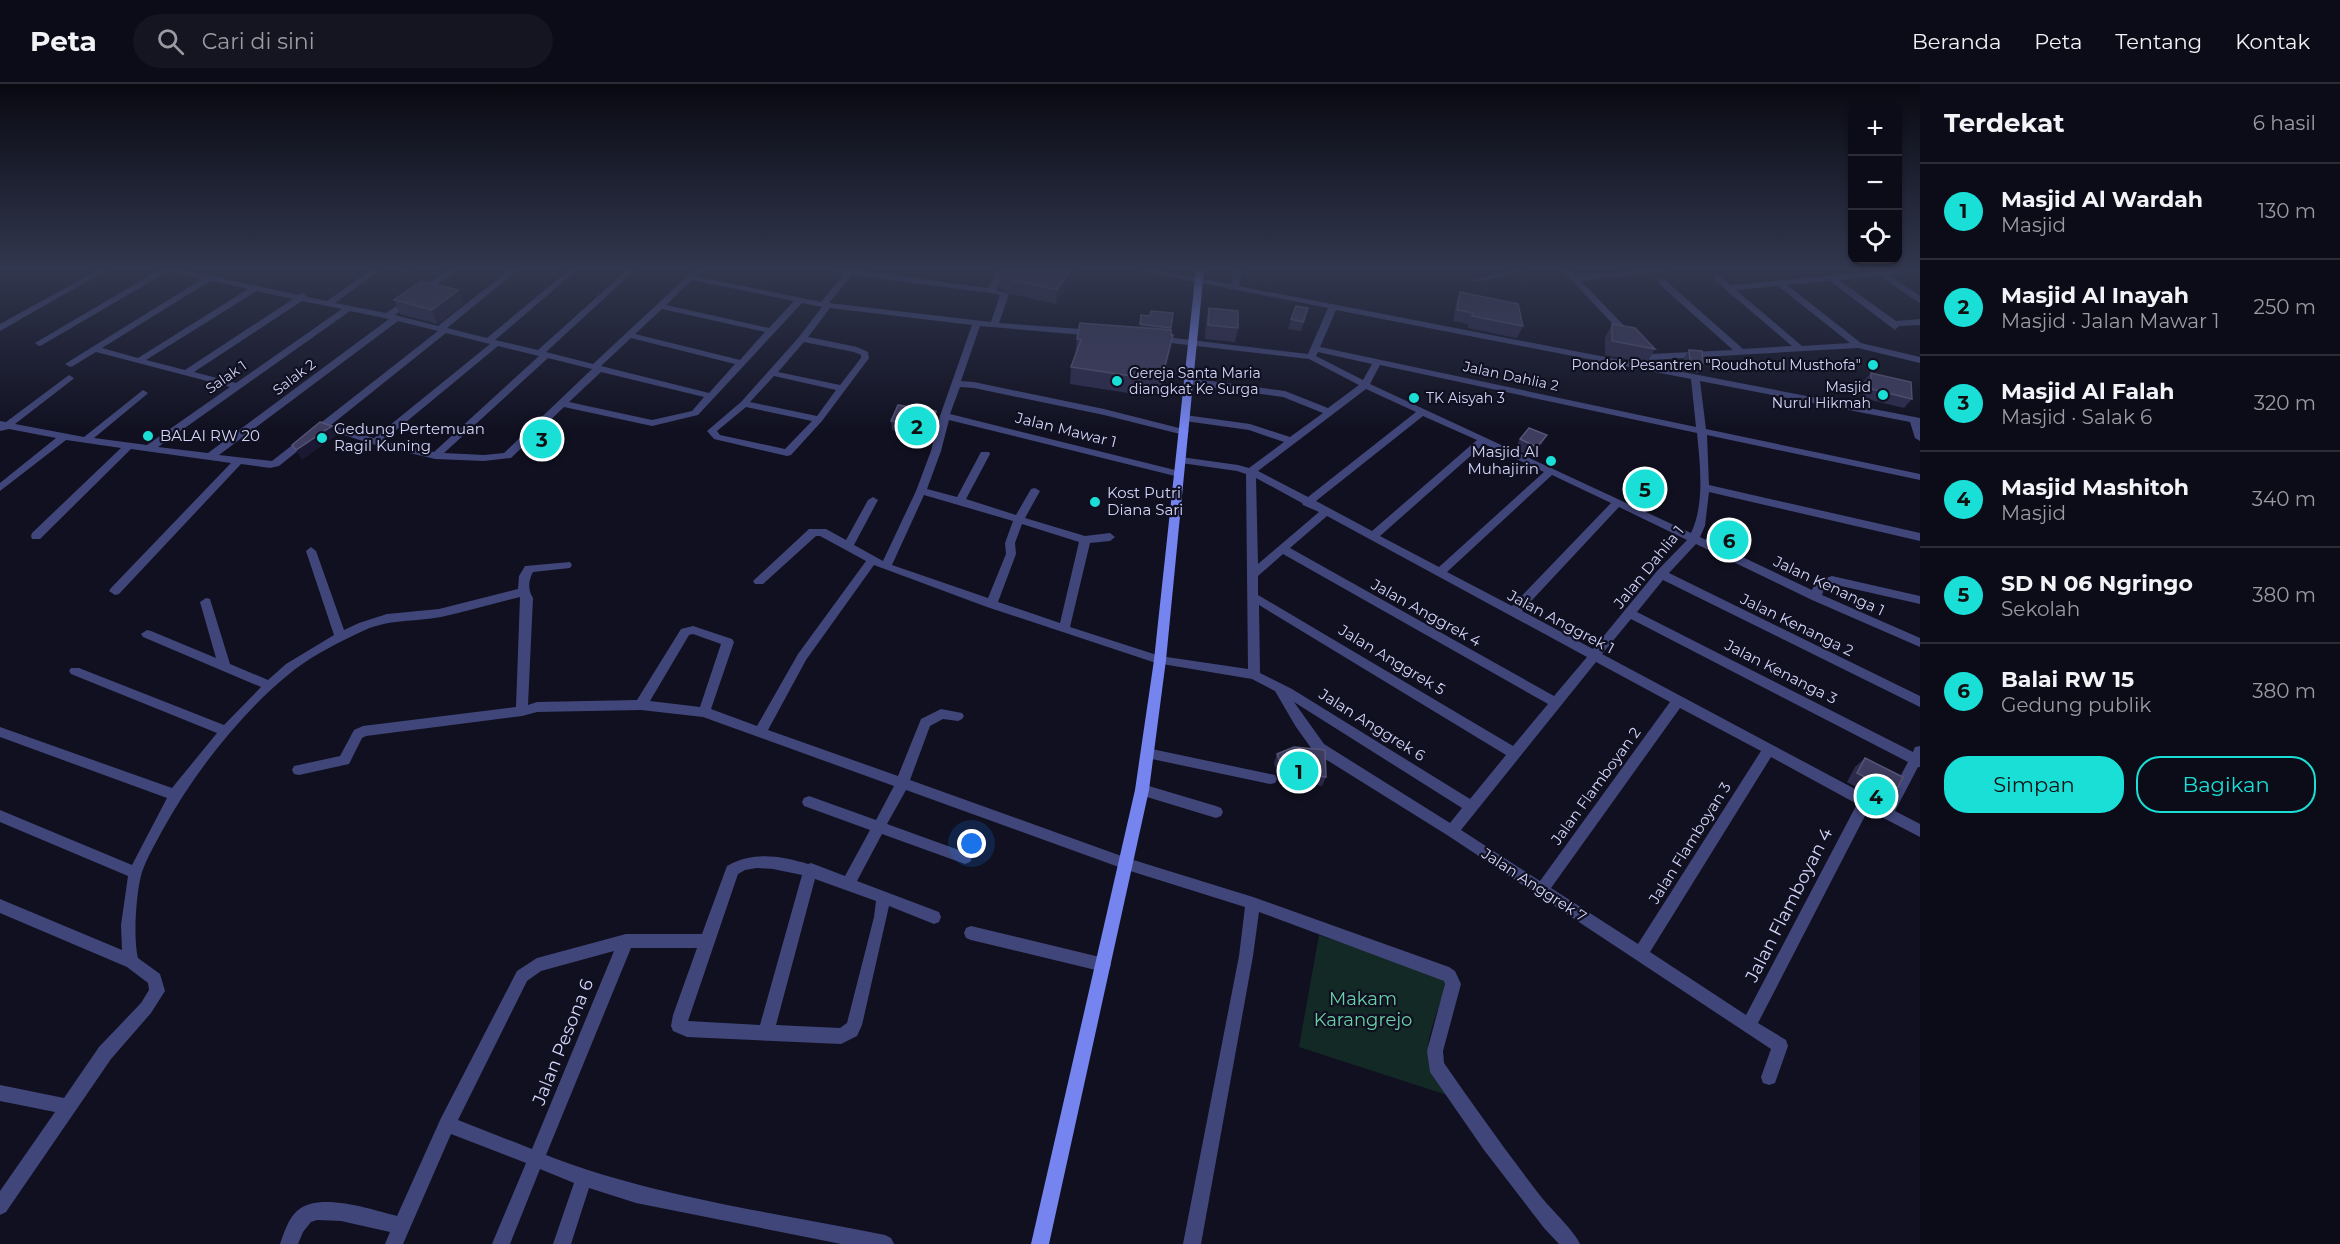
<!DOCTYPE html>
<html lang="id">
<meta charset="utf-8">
<style>
body{margin:0;font-family:Montserrat,sans-serif;background:#151521;color:#f1f3f6}
.controls{position:absolute;right:18px;top:18px;display:grid;overflow:hidden;border-radius:12px;box-shadow:0 2px 4px #0004}
.controls button{width:54px;height:54px;display:grid;place-items:center;padding:0;border:0;border-bottom:2px solid #2c2c37;background:#0c0c18;color:#f1f3f6;font:30px sans-serif}
.you{position:absolute;left:972px;top:760px;width:21px;height:21px;margin:-15px;border:4px solid #fff;border-radius:50%;background:#1a73e8;box-shadow:0 0 0 9px #1a73e833}
.badge{display:grid;place-items:center;width:39px;height:39px;border-radius:50%;background:#1adfd7;color:#111;font-size:20px;font-weight:700}
.pin{position:absolute;translate:-50% -50%;border:3px solid #fff;box-shadow:0 2px 6px #0006}
.list{margin:0;padding:0;list-style:none}
h2{display:flex;justify-content:space-between;align-items:center;height:78px;margin:0;padding:0 24px;font-size:26px}
h2 small{font-size:20px;font-weight:400;color:#9a9ba2}
.list li{display:grid;grid-template-columns:39px 1fr auto;gap:18px;align-items:center;box-sizing:border-box;height:96px;padding:0 24px;border-top:2px solid #2c2c37}
.list b{display:block;font-size:22px;white-space:nowrap}
.list p{margin:0;font-size:20px;white-space:nowrap;color:#9a9ba2}
.list em{font-size:20px;font-style:normal;color:#9a9ba2}
.actions{display:flex;gap:12px;padding:18px 24px}
.actions a{flex:1;padding:14px 0;border:2px solid #1adfd7;border-radius:24px;text-align:center;font-size:21px;color:#1adfd7}
.actions .main{background:#1adfd7;color:#111}
.icon{flex:none;width:33px;height:33px;fill:none;stroke:currentColor;stroke-width:2;stroke-linecap:round;stroke-linejoin:round}
.map{position:relative;flex:none;width:1920px;height:1160px;overflow:hidden}
header{display:flex;align-items:center;gap:36px;box-sizing:border-box;height:84px;padding:0 30px;background:#0c0c18;border-bottom:2px solid #2c2c37}
header strong{font-size:28px}
nav{display:flex;gap:33px;margin-inline-start:auto;font-size:21px}
.search{width:420px;height:54px;background:#151521;display:flex;align-items:center;gap:15px;box-sizing:border-box;padding:0 21px;border-radius:33px;color:#9a9ba2;font-size:22px}
main{display:flex}
aside{flex:1;background:#0c0c18}
.map>svg:first-child{display:block}
.green{fill:#132925}
.lines{fill:none;stroke-linecap:round;stroke-linejoin:round}
.street{fill:#404679;fill-rule:evenodd}
.secondary{fill:#7584ef;fill-rule:evenodd}
.wall{fill:#2d2b4c}
.shaded-wall{fill:#1a1833}
.building{fill:#3e3d5f;stroke:#565577;stroke-width:1.5}
.poi-dot{fill:#1adfd7;stroke:#101020;stroke-width:2}
.labels{text-anchor:middle;stroke-width:4.5;stroke-linejoin:round;paint-order:stroke}
.far-poi-label{font-size:14px;fill:#d3d5fa;stroke:#101020;text-anchor:end}
.far-street-label{font-size:14px;fill:#d3d5fa;stroke:#101020}
.poi-label{font-size:15px;fill:#d3d5fa;stroke:#101020;text-anchor:start}
.street-label{font-size:15px;fill:#d3d5fa;stroke:#101020}
.near-street-label{font-size:18px;fill:#d3d5fa;stroke:#101020}
.near-park-label{font-size:18px;fill:#68d1a8;stroke:#101020}
</style>
<header>
<strong>Peta</strong>
<div class="search"><svg class="icon" aria-label="search" viewBox="0 0 24 24"><circle cx="10" cy="10" r="6"/><path d="M15 15l6 6"/></svg>Cari di sini</div>
<nav><a>Beranda</a><a>Peta</a><a>Tentang</a><a>Kontak</a></nav>
</header>
<main>
<div class="map">
<svg width="1920" height="1160" viewBox="0 0 1920 1160">
<rect width="100%" height="100%" fill="#101020"/>
<path class="green" d="M1319,851l119,41 7,6c-2,22 -23,58 -15,77 5,13 13,25 20,37l-151,-49z"/>
<g class="lines">
<path class="street" d="M98,186h9l-107,61v-7z
M159,186h21l28,6 3,-1 4,2 84,18 4,-2 4,4 20,4 44,-31h9l-45,33 51,10 62,-43h9l-62,45 43,11 71,-56h9l-71,58 40,10 82,-68h8l-82,70 43,10 89,-80h8l-89,82 47,12 101,-94h8l-6,6 125,26 23,-28 -11,-2 -1,-2h23l133,18 10,-18h8l-10,20 13,4 -10,29 96,7 4,3 -4,3 -115,-10 -19,55 13,1 130,27 83,21 2,2 -5,3 -80,-20 -130,-27 -14,-1 -10,27 229,57 5,3 -5,3 -230,-57 -8,31 -14,38 30,8 24,-45h8l1,2 -24,45 50,16 15,-26 4,-1 5,3 -15,27 60,18 25,-3 5,4 -5,4 -20,2 -20,84 90,29 88,13 -2,-195 -9,-3 -56,-8 -5,-3 5,-3 57,8 11,3 35,-26 -35,-12 -64,-9 -5,-3 5,-3 65,9 40,13 33,-24 -40,-16 -95,-13 -5,-3 5,-3 97,13 43,17 31,-23 -50,-26 -155,-18v-4l3,-1 151,18 20,-46 -183,-36 -4,-2h14l76,14 3,-14h8l-3,16 681,132v23l-5,-3 -5,-16 -210,-41 6,48 214,45v6l-213,-45 2,50 211,48v8l-211,-49 -4,34 -5,11 112,53 4,-9 16,-5 88,20v8l-88,-20 -7,2 -3,9 98,43v9l-108,-47 -116,-56 -27,29 251,123v11l-257,-127 -26,32 276,140 2,-5 5,-1v21h-2l-23,44 25,13v13l-52,-27 -110,213 28,17 2,6 -13,37 -6,2 -6,-2 -2,-6 10,-28 -324,-214 -133,-83 -18,-25 -21,-36 -23,-12 -96,-16 -169,-56 -113,-42 -68,95 -38,70 130,46 23,-57 20,-10 21,4 2,3 -2,3 -4,2 -15,-2 -13,7 -20,54 217,78 126,39 196,70 6,4 6,13 -18,67 1,12c32,46 64,91 98,135 10,12 33,34 38,46h-21l-15,-16 -60,-78 -54,-78 -3,-21 18,-67 -1,-3 -185,-69 -6,44 -52,288h-18l56,-288 6,-49 -118,-37 -221,-80 -19,34 83,30 2,4 -2,4 -5,2 -83,-30 -25,47 82,31 2,5 -2,5 -5,2 -45,-18 -27,119 -5,11 -16,8 -154,-7 -14,-6 -2,-5 2,-11 24,-67h-66l-85,207c108,42 226,57 339,80l6,3 3,6h-53l-205,-41 -47,-15 -18,56h-18l21,-61 -34,-14 -30,75h-18l34,-81 -75,-29 -48,110h-18l5,-12 -49,-11 -24,-1 -6,2 -8,10 -5,12h-18c4,-11 8,-25 17,-33 22,-20 75,-1 100,5l44,-98 76,-147 20,-13 89,-24h76l25,-68c27,-15 53,-10 81,-2l3,-1 34,13 25,-46 -66,-24 -2,-4 2,-4 5,-2 67,24 18,-34 -191,-69 -62,-7 -104,2 -15,4 -156,20 -4,2 -13,26 -50,11 -5,-1 -2,-4 2,-4 46,-10 14,-26 9,-4 153,-19 4,-110c-26,6 -53,14 -79,20 -26,5 -51,2 -76,13 -24,11 -50,24 -71,40 -53,42 -100,103 -132,161 -7,13 -15,27 -20,41 -6,20 -9,66 -4,86l22,16 5,17 -14,22 -40,46 -105,153 -6,3v-24l55,-79 -55,-11v-16l64,13 35,-51 42,-44 8,-13 -1,-7 -21,-16 -127,-54v-14l122,51 -1,-25 7,-49 -128,-54v-12l132,55 35,-67 -167,-61v-10l172,61 45,-55 -146,-59 -2,-3 2,-3h8l145,57 37,-38 -118,-50 -2,-3 6,-4 4,1 65,27 -16,-56 6,-4 4,1 20,65 38,16 18,-16 48,-29 -28,-84 5,-4 5,4 28,79 15,-7 28,-9 52,-5 79,-20 1,-13 6,-10 45,-4 2,3 -2,3 -37,4c-5,9 -5,18 0,26l-5,107 9,-3 100,-2 44,-71 12,-3 39,13 2,3 -23,67 46,17 41,-72 68,-93 -46,-25h-4l-53,48h-8l-2,-3 56,-52h17l20,11 22,-40 5,-3 5,3 -24,45 29,16 33,-70 15,-40 9,-35 32,-91 -142,-17 -22,29 49,10 11,5 1,6 -47,63 -31,34 -4,1 -73,-17 -7,-8 34,-29 58,-65 23,-30 -20,-4 -104,112 -46,11 -88,-19 -53,51 -27,3 -49,-2 -63,-15 -47,-15 -46,37 -9,2 -29,-4 -122,130 -4,1 -6,-4 2,-3 120,-125 -100,-14 -91,90h-8l-1,-3 1,-3 89,-85 -55,-8 -66,51v-8l56,-45 -47,-9 -9,2v-10l6,1 63,-47 5,3 -2,2 -57,44 69,13 59,-47 5,3 -2,2 -52,43 53,7 83,-58 -134,-35 -23,14 -3,1 -5,-3 137,-85 -35,-7 -125,73 -3,1 -4,-3zM852,191l139,18 9,2 -9,27 -162,-19zM692,196l102,21 -25,27 -103,-23zM210,197l38,8 -110,69 -36,-10zM257,207l36,8 -108,71 -39,-10zM302,217l40,8 -106,74 -42,-11zM662,225l103,23 -25,28 -105,-26zM1336,226l355,69 5,48 -376,-80zM350,227l39,8 -181,134 -50,-6zM398,237l40,10 -166,130 -53,-6zM446,249l44,11 -116,94 -43,-13zM631,254l104,26 -26,29 -108,-27zM804,258l50,10 7,3v3l-21,27 -62,-13zM498,262l41,10 -105,96 -51,-11zM1318,268l54,12 -9,16 -47,-24zM548,274l44,11 -88,84 -20,2 -40,-2zM1380,281l317,68c3,31 8,71 -6,100l-321,-149zM601,288l103,25 -12,14 -40,9 -83,-18zM774,292l62,14 -19,26 -67,-14zM1366,305l50,23 -108,85 -50,-26zM746,323l66,14 -27,28 -65,-14 -3,-4zM1423,332l54,24 -105,91 -56,-30zM1484,360l60,28 -105,95 -59,-31zM1552,391l59,28 -99,103 -65,-34zM1256,394l46,25 1,2 16,7 -61,52zM924,411l89,26 -8,22 1,11 -18,44 -96,-33zM1619,423l68,33 -30,31 -64,78 -71,-38zM1327,432l260,141 -33,39 -264,-148zM1022,440l57,18 -19,81 -62,-21 18,-48 -1,-11zM1283,470l265,150 -35,42 -255,-151v-19zM1259,521l247,150 -36,44 -178,-110 -32,-16zM1631,535l277,143 -23,43 -283,-151zM693,550l28,10 -21,63 -50,-6 39,-66zM1596,578l74,40 -130,179 -79,-51zM1294,618l168,106 -12,15 -126,-79zM1680,624l81,43 -123,193 -87,-56zM1771,673l86,47 -111,211 -96,-63zM757,784l16,1 29,6 -42,150 -72,-4 50,-147 7,-4zM815,795l61,22 -2,16 -27,106 -7,5 -64,-3zM614,867l-82,198 -74,-29 69,-139 14,-10z
M1515,186h14l-53,12 -4,-2z
M1562,186h8l7,6 66,-6h24l-4,2 -82,9 51,53v4h-6z
M1920,186l-1,2 -30,3 31,21v7l-41,-27 -40,4 57,41 24,-2v6l-21,1 -4,4 -65,-49 -43,4 74,58 59,14v6l-62,-15 -208,12 -4,-3 4,-3 83,-4 -75,-67v-4h6l79,70 49,-3 -79,-67v-4h6l12,10 149,-14zM1778,202l72,57 -48,3 -66,-56z
M1147,664l123,26 5,1 2,4 -2,4 -5,1 -123,-26 -5,-1 -1,-4 1,-4z
M1142,700l74,22 5,2 2,4 -2,4 -5,2 -79,-24 -2,-4 2,-4z
M971,842l133,32 5,2 2,5 -2,5 -5,2 -133,-32 -5,-2 -2,-5 2,-5z"/>
<path class="secondary" d="M1196,186h8l-38,390 -17,130 -100,454h-18l104,-454 19,-130z"/>
</g>
<path class="wall" d="M392,186h19l-5,3z
M1080,186l-24,34 -45,-10 -12,-5 1,-14z
M458,206l5,14 -26,20 -37,-10 -6,-14z
M1460,208l63,34 -6,12 -49,-10v-4l-15,-3 3,-17z
M1209,224l29,20 -3,14 -30,-3 1,-17z
M1173,229l-2,17 -1,22 -10,42 -17,-3 -2,4 -71,-11 1,-17 4,-11 2,-17 63,-12 1,-12 9,1z
M1306,234l-5,13 -13,-2 3,-10z
M1612,240l43,25 -8,14 -42,-8v-17z
M1689,266l14,13 -5,10 -14,-3 -1,-10z
M1871,289l41,26 -8,9 -41,-10v-16z
M891,337h45l-4,16 -40,-7z
M557,344l3,9 -10,11 -20,-5 -3,-10z
M1547,351l-5,9 -10,13 -17,-8 5,-10z
M1277,670l49,23 -4,9 -43,-7 -5,-16z
M1865,674l30,35 -11,9 -37,-20 8,-15z"/>
<path class="shaded-wall" d="M1071,186h9l-24,34 1,-14z
M458,206l5,14 -26,20 -5,-14z
M1173,251l-3,17 -10,42 2,-17z
M936,327v10l-4,16v-10z
M332,342l5,9 -35,25 -6,-10z
M557,344l3,9 -10,11 -4,-10z
M1547,351l-5,9 -10,13 5,-10z"/>
<path class="building" d="M1002,186h69l-14,20 -45,-10 -12,-5z
M421,197l37,9 -26,20 -38,-10z
M1460,208l58,12 5,22 -51,-10 1,-3 -16,-3z
M1296,222l12,2 -5,14 -12,-3z
M1209,224l29,3v17l-30,-3z
M1151,227l22,2 -2,15 -31,-4 1,-9 9,1z
M1080,239l91,7v5h2l-11,42 -17,-3 -1,4 -73,-11 10,-27 -4,-1z
M1612,240l23,4 20,21 -43,-8z
M1689,266l13,1 1,12 -13,-2z
M1871,289l40,9 1,17 -41,-10z
M898,321l38,6 -4,16 -41,-6z
M320,338l12,4 -36,24 -4,-5z
M538,338l19,6 -11,10 -19,-5z
M1529,344l18,7 -10,12 -17,-8z
M1294,663l31,3 1,27 -43,-7 -6,-16z
M1865,674l38,19 -8,16 -38,-20z"/>
<linearGradient id="sky" x2="0" y2="1"><stop stop-color="#090912"/><stop offset="0.53" stop-color="#31374e"/><stop offset="1" stop-color="#31374e" stop-opacity="0"/></linearGradient>
<rect width="1920" height="348" fill="url(#sky)"/>
<g class="poi-dot">
<circle cx="1873" cy="281" r="6"/>
<circle cx="1117" cy="297" r="6"/>
<circle cx="1883" cy="311" r="6"/>
<circle cx="1414" cy="314" r="6"/>
<circle cx="148" cy="352" r="6"/>
<circle cx="322" cy="354" r="6"/>
<circle cx="1551" cy="377" r="6"/>
<circle cx="1095" cy="418" r="6"/>
</g>
<g class="labels">
<g class="far-poi-label">
<text x="1861" y="286">Pondok Pesantren "Roudhotul Musthofa"</text>
<text x="1129" y="294" text-anchor="start">Gereja Santa Maria<tspan x="1129" dy="16">diangkat Ke Surga</tspan></text>
<text x="1871" y="308">Masjid<tspan x="1871" dy="16">Nurul Hikmah</tspan></text>
<text x="1426" y="319" text-anchor="start">TK Aisyah 3</text>
</g>
<g class="far-street-label">
<text transform="translate(1511 292) rotate(12)" y="5">Jalan Dahlia 2</text>
<text transform="translate(226 293) rotate(-35)" y="5">Salak 1</text>
<text transform="translate(294 293) rotate(-37)" y="5">Salak 2</text>
</g>
<g class="poi-label">
<text x="334" y="350">Gedung Pertemuan<tspan x="334" dy="17">Ragil Kuning</tspan></text>
<text x="160" y="357">BALAI RW 20</text>
<text x="1539" y="373" text-anchor="end">Masjid Al<tspan x="1539" dy="17">Muhajirin</tspan></text>
<text x="1107" y="414">Kost Putri<tspan x="1107" dy="17">Diana Sari</tspan></text>
</g>
<g class="street-label">
<text transform="translate(1066 346) rotate(14)" y="5">Jalan Mawar 1</text>
<text transform="translate(1649 483) rotate(-51)" y="5">Jalan Dahlia 1</text>
<text transform="translate(1829 502) rotate(25)" y="5">Jalan Kenanga 1</text>
<text transform="translate(1426 529) rotate(29)" y="5">Jalan Anggrek 4</text>
<text transform="translate(1561 538) rotate(28)" y="5">Jalan Anggrek 1</text>
<text transform="translate(1797 541) rotate(26)" y="5">Jalan Kenanga 2</text>
<text transform="translate(1392 576) rotate(31)" y="5">Jalan Anggrek 5</text>
<text transform="translate(1781 588) rotate(27)" y="5">Jalan Kenanga 3</text>
<text transform="translate(1372 641) rotate(32)" y="5">Jalan Anggrek 6</text>
<text transform="translate(1596 702) rotate(-54)" y="5">Jalan Flamboyan 2</text>
<text transform="translate(1690 759) rotate(-58)" y="5">Jalan Flamboyan 3</text>
<text transform="translate(1534 801) rotate(33)" y="5">Jalan Anggrek 7</text>
</g>
<g class="near-street-label">
<text transform="translate(1789 821) rotate(-63)" y="6">Jalan Flamboyan 4</text>
<text transform="translate(563 958) rotate(-68)" y="6">Jalan Pesona 6</text>
</g>
<g class="near-park-label">
<text x="1363" y="921">Makam<tspan x="1363" dy="21">Karangrejo</tspan></text>
</g>
</g>
</svg>
<div class="controls">
<button>+</button>
<button>−</button>
<button><svg class="icon" aria-label="locate" viewBox="0 0 24 24"><circle cx="12" cy="12" r="6"/><path d="M12 2v4M12 18v4M2 12h4M18 12h4"/></svg></button>
</div>
<div class="you"></div>
<div class="pin badge" style="left:1299px;top:687px">1</div>
<div class="pin badge" style="left:917px;top:342px">2</div>
<div class="pin badge" style="left:542px;top:355px">3</div>
<div class="pin badge" style="left:1876px;top:712px">4</div>
<div class="pin badge" style="left:1645px;top:405px">5</div>
<div class="pin badge" style="left:1729px;top:456px">6</div>
</div>
<aside>
<h2>Terdekat<small>6 hasil</small></h2>
<ul class="list">
<li><span class="badge">1</span><div><b>Masjid Al Wardah</b><p>Masjid</p></div><em>130 m</em></li>
<li><span class="badge">2</span><div><b>Masjid Al Inayah</b><p>Masjid · Jalan Mawar 1</p></div><em>250 m</em></li>
<li><span class="badge">3</span><div><b>Masjid Al Falah</b><p>Masjid · Salak 6</p></div><em>320 m</em></li>
<li><span class="badge">4</span><div><b>Masjid Mashitoh</b><p>Masjid</p></div><em>340 m</em></li>
<li><span class="badge">5</span><div><b>SD N 06 Ngringo</b><p>Sekolah</p></div><em>380 m</em></li>
<li><span class="badge">6</span><div><b>Balai RW 15</b><p>Gedung publik</p></div><em>380 m</em></li>
</ul>
<div class="actions"><a class="main">Simpan</a><a>Bagikan</a></div>
</aside>
</main>
